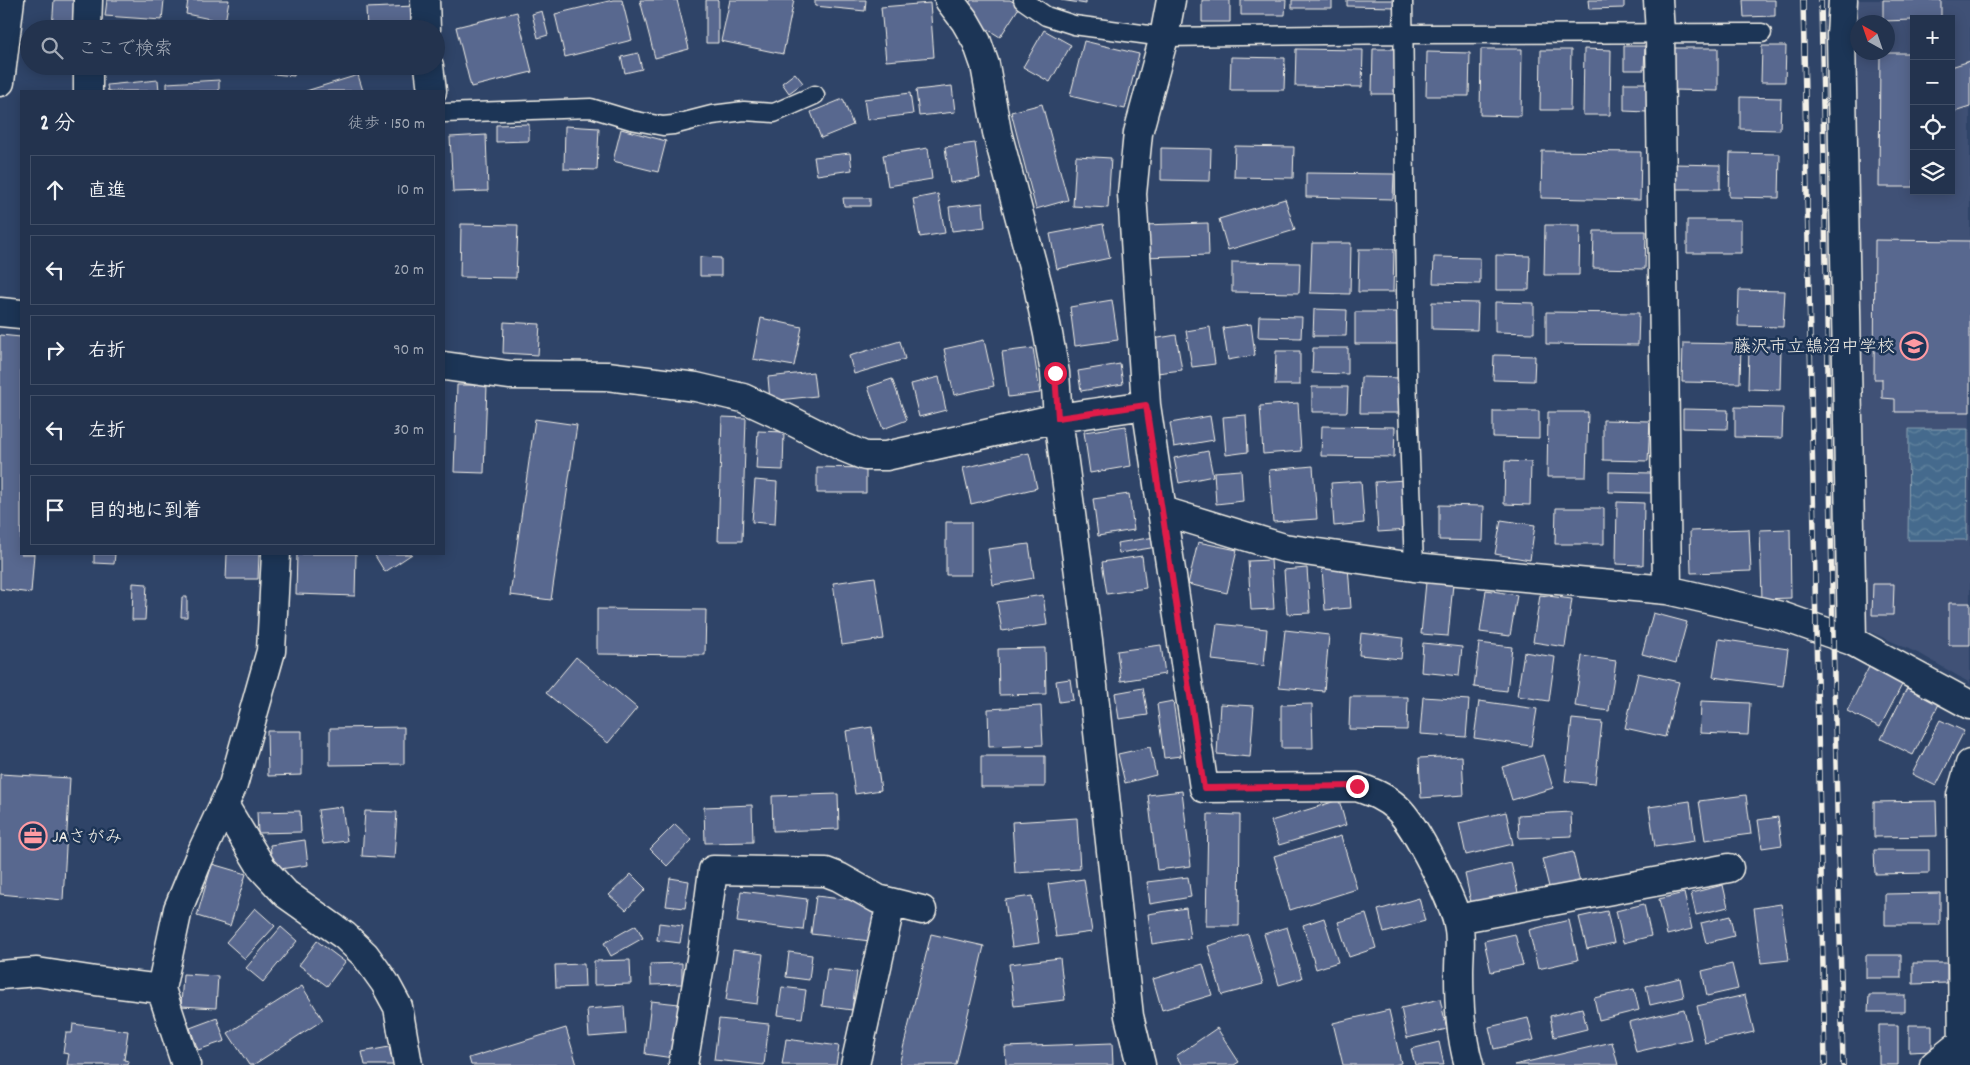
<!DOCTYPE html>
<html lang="ja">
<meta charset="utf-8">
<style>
body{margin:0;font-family:Dekko,"Klee One",sans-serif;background:#2b3b55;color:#f1f3f6}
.controls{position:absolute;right:15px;top:15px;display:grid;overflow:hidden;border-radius:0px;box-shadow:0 2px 12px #0003}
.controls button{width:45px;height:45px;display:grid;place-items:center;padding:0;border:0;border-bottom:1px solid #404e66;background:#23334e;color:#f1f3f6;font:25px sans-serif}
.compass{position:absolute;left:1850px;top:15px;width:45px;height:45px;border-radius:50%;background:#23334e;box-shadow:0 2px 12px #0003;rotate:320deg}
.stop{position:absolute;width:15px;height:15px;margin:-11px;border:4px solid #e11d48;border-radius:50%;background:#fff}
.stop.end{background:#e11d48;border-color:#fff;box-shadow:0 1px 5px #0008}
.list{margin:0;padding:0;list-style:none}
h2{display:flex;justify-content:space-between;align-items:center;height:65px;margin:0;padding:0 20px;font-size:21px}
h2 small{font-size:16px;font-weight:400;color:#a3aab6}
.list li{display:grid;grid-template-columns:32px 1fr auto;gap:15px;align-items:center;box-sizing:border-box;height:70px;margin:0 10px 10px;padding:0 10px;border:1px solid #404e66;border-radius:0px}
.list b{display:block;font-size:19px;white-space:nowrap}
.list em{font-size:16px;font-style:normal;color:#a3aab6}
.icon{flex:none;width:28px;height:28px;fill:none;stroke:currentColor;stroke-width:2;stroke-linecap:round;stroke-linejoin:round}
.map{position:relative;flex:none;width:1970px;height:1065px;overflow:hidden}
.search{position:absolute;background:#23334e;box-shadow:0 2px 12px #0003;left:20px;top:20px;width:425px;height:55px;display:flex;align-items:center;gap:12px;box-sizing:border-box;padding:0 18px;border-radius:28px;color:#a3aab6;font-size:19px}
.panel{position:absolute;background:#23334e;box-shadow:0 2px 12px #0003;left:20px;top:90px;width:425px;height:465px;border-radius:0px}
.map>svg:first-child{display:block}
.built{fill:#3f5176;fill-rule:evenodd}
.water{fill:url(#water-waves);stroke:#8ba1b1}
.building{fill:#58678f;stroke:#f4f1e8}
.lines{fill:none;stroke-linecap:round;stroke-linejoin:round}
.lane-casing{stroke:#f4f1e8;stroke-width:21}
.street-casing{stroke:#f4f1e8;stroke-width:31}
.primary-casing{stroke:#f4f1e8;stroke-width:31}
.lane{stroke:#1d3557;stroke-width:18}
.street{stroke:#1d3557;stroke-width:28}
.primary{stroke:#1d3557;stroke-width:28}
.rail-casing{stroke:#f4f1e8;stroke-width:5.5}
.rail{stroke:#1d3557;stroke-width:4;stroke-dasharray:11;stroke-linecap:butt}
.route{stroke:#e11d48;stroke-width:6}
.labels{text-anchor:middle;stroke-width:5;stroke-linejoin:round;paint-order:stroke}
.poi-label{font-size:18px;fill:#f4f1e8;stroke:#1d3557;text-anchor:end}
</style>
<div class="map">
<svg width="1970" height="1065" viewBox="0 0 1970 1065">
<defs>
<pattern id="water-waves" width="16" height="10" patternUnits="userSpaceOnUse" patternTransform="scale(1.25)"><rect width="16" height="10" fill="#456b8d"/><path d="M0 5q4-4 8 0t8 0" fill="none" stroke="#60819d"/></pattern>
</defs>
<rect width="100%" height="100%" fill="#2f4468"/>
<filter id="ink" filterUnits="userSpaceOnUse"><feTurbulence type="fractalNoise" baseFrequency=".02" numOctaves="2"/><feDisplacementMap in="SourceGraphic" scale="10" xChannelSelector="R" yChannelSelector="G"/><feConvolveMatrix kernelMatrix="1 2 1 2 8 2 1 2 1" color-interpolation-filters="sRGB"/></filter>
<g filter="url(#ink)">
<path class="built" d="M1855,0h115v683l-48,-28 -58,-26 -7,-342zM1914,19h37v172h-37zM1858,22h30v30h-30z"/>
<path class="water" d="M1909,429h59l-1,111h-59z"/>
<path class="building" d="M54,0h24l-2,29h-24z
M107,0h57l-2,20 -57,-4z
M188,0h41l-4,22 -39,-8z
M613,0h9l10,40 -67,17 -10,-43z
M640,0h37l12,49 -34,9z
M706,0h12v43h-12z
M730,0h64l-11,54 -62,-13z
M815,0h51l-1,11 -50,-5z
M971,0h39l10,6 -20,31 -37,-23z
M1061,0h25v4z
M1202,0h28v22h-28z
M1241,0h45l-1,15h-44z
M1292,0h40v8h-40z
M1347,0h48v7l-48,-1z
M1588,0h36v8l-35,1z
M1743,0h32v16l-31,1z
M1883,0h58v19l-58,2z
M930,3l4,54 -48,4 -5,-54z
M415,6l1,23h-49l-1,-21z
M542,11l6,24 -10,3 -6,-24z
M517,12l15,60 -61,15 -15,-60z
M248,26l31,3h-31z
M1044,30l27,15 -21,37 -27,-15z
M1084,41l55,13 -14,55 -55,-13z
M1624,46h21l-1,24h-20z
M1762,46h24l-1,36h-24z
M1674,48h44v43l-44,-1z
M1296,49l67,1 -1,37 -67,-1z
M1373,49h23l-1,45h-23z
M1481,49h41l-1,67 -41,-1z
M1584,49l27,1 -1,65h-27z
M1541,50h30l-1,60h-30z
M1427,52l43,1 -1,43h-43z
M638,53l4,16 -17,4 -4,-16z
M1880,53h34v134h-35z
M1231,57l54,1 -1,32h-54z
M1970,61v46l-19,6v-46z
M114,66h25l-25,2z
M245,66h50l-1,10 -50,-5z
M795,73l8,10 -14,10 -7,-10z
M358,75l5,16h-57z
M158,80l1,11h-51l-1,-6z
M219,80v11h-52v-8z
M1624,83h23v29l-23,-1z
M952,86l3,26 -36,4 -3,-26z
M910,93l3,21 -46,6 -3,-21z
M1740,97l41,1 -1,32 -40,-1z
M843,99l10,26 -32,13 -10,-26z
M1042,104l26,96 -32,9 -25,-97z
M529,124v17l-33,1v-17z
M565,126l34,2 -2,42 -33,-1z
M621,129l45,12 -8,31 -45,-11z
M486,135l2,56 -35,1 -3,-55z
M975,143l5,35 -30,5 -5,-36z
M1235,146l59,1 -1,31 -59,-1z
M928,148l4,31 -44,7 -5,-31z
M1161,148l50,1 -1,32 -49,-1z
M1542,151l99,1 -1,48 -99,-2z
M850,153l2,17 -35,5 -3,-18z
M1730,153l50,1 -1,44 -50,-1z
M1076,156l35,2 -3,50 -35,-2z
M1674,164l46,1v24h-46z
M1306,173l88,1 -1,25 -87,-2z
M938,194l7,39 -25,4 -7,-38z
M843,198h27v8h-26z
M1285,199l10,31 -67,20 -9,-31z
M983,203l2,24 -33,4 -3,-24z
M1687,220h54v33h-54z
M1208,223l1,32 -67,2v-32z
M461,224l57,1 -2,53 -56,-1z
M1103,224l7,34 -53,11 -7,-35z
M1545,225h35l-1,50h-35z
M1594,231h52l-1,38 -52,-1z
M1875,240l95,1v171h-75v-13l-13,-1v-19h-8z
M1312,243h39l-1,51 -40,-1z
M1359,249h35l-1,43h-35z
M1496,255l34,1 -1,34h-33z
M700,257l21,1v18h-21z
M1434,257l46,1v26l-47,-1z
M1232,262l68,1 -1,30 -67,-1z
M1739,290l46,1 -2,36 -45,-1z
M1112,300l6,40 -43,6 -5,-39z
M1432,302l46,1 -1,27 -45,-1z
M1495,302l39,1v30l-39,-1z
M1314,309l33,1 -1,26h-33z
M1355,312h48v32h-48z
M1546,312l93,1 -1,32 -92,-1z
M1259,316l43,1 -1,21 -43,-1z
M761,318l41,9 -8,39 -41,-7z
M504,322l36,2 -2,31 -35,-2z
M1251,324l4,31 -27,5 -5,-32z
M1210,327l5,37 -23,3 -6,-36z
M0,335l21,2v217h13l-3,39 -31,-4z
M1176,335l6,35 -25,3 -4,-34z
M984,340l10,46 -40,9 -10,-46z
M900,341l5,18 -51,15 -5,-18z
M1683,343l58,1 -1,39 -58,-1z
M1749,346l32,1 -1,43 -32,-1z
M1033,348l7,45 -32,4 -6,-45z
M1313,348h35v26l-36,-1z
M1276,351h24v34h-25z
M1494,355l41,1 -1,25 -41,-1z
M1120,364l3,20 -42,7 -3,-20z
M813,372l3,24 -46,5 -2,-24z
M939,377l7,33 -27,7 -8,-33z
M1361,377l41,1 -1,35h-41z
M892,379l15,41 -24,9 -15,-42z
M457,385h30l-3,88 -30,-1z
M1312,387h36l-1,25h-35z
M1298,403l3,48 -38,3 -3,-48z
M1735,407l48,1 -1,30 -47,-1z
M1683,409l45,1 -1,19 -44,-1z
M1493,411h46v27l-46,-1z
M1548,412h40l-2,65h-39z
M1246,415l2,37 -22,3 -3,-38z
M1210,416l4,24 -40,7 -4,-24z
M722,417l24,1 -4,123h-24z
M535,419l42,6 -26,175 -41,-5z
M1603,420l47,1 -2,40 -45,-1z
M1126,426l5,40 -41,7 -6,-41z
M1322,426l73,1 -1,30 -73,-1z
M758,431l26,1 -1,38 -27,-1z
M1208,451l5,25 -34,7 -5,-25z
M1029,453l8,35 -66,16 -8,-36z
M1505,461l26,1 -1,43 -26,-1z
M1313,466l4,53 -44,3 -4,-52z
M817,467l49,1v25h-49z
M1241,470l2,31 -27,3 -2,-32z
M1609,472l42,1v20l-42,-1z
M755,480l22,2 -2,42 -23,-2z
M1405,480l4,50 -31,2 -3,-50z
M1361,481l3,42 -30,3 -3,-43z
M1129,494l5,36 -36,6 -5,-37z
M1617,502l27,1 -1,62 -27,-1z
M1439,505l45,1 -1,35 -44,-1z
M1556,508h48v36h-49z
M1501,520l34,5 -5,35 -35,-6z
M946,522h25v53h-25z
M1749,529l2,42 -60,2 -1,-42z
M1790,529l1,69 -29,1 -2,-69z
M1155,537l2,10 -38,6 -2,-10z
M1198,542l39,8 -10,43 -39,-9z
M1029,544l5,34 -41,7 -5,-36z
M94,554h21l-1,10 -20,-1z
M227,554h32l-1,25h-32z
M297,554h59l-1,42 -59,-2z
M374,554h38l-27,18z
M1142,556l4,32 -39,6 -5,-32z
M1271,560l3,49 -23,1 -3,-49z
M1348,566l3,42 -26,2 -3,-42z
M1307,568l3,45 -23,1 -3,-44z
M875,577l9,62 -42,6 -9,-62z
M1426,582l27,2 -5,52 -27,-2z
M133,583l14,1 -2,36h-13z
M1873,584h21l-1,31h-21z
M1486,590l31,5 -7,41 -30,-4z
M1043,595l4,30 -45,6 -5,-29z
M1540,595l32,4 -7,48 -32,-5z
M182,597h5v20h-6z
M1949,603h21v42h-21z
M597,609l109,1 -1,45 -108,-1z
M1653,613l34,9 -11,41 -34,-9z
M1217,624l50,5 -3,37 -52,-6z
M1285,630l44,5 -5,56 -45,-4z
M1361,633l42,5 -2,21 -42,-4z
M1719,639l69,10 -5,37 -70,-9z
M1423,643l39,4 -3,29 -38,-4z
M1479,643l33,4 -5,44 -33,-4z
M1161,645l4,29 -44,7 -4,-30z
M1045,648l1,46 -47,1 -1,-46z
M1524,652l31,5 -6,44 -32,-5z
M1582,656l34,5 -7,50 -34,-5z
M576,657l61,51 -29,35 -62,-50z
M1870,665l34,16 -24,46 -33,-16z
M1638,673l41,9 -14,55 -40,-9z
M1070,679l3,21 -14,2 -3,-21z
M1143,688l5,27 -29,4 -4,-26z
M1907,688l32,16 -26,51 -32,-16z
M1350,697h58l-1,33 -58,-1z
M1423,697l46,3 -3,37 -46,-3z
M1173,701l8,55 -17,2 -7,-54z
M1479,701l58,8 -6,37 -57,-8z
M1701,701l49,2 -2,32 -48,-2z
M1220,704l34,2 -4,51 -33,-3z
M1312,704l1,44h-32v-43z
M1041,706l2,39 -54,2 -1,-38z
M1572,719l30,3 -7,62 -30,-3z
M1940,720l24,11 -28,55 -24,-12z
M404,727v37l-74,1v-37z
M872,727l9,63 -26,4 -9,-63z
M267,731h35v44l-34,1z
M1150,747l6,28 -31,8 -7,-29z
M1543,755l10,33 -41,12 -10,-33z
M981,756h64v31h-64z
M1462,756l2,39 -43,3 -2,-40z
M0,774l70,4 -7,122 -63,-6z
M1182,791l9,75 -34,4 -9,-75z
M838,794l1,35 -66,2 -1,-35z
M1746,795l5,39 -46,6 -6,-39z
M1339,800l7,25 -67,20 -8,-24z
M1690,801l5,40 -40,6 -6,-40z
M1936,801l1,35 -63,1v-35z
M752,805l1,37 -48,1 -1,-36z
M342,807l5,34 -24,3 -5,-34z
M300,811l1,21 -43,1 -1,-21z
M365,811l32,1 -3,46 -32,-2z
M1506,812l7,32 -47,11 -7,-32z
M1571,812l1,24 -53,2 -1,-23z
M1208,814l32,1 -1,111h-33z
M1778,817l4,28 -20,3 -4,-28z
M1077,818l3,51 -65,4 -3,-51z
M675,824l17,16 -25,26 -17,-17z
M1341,836l16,53 -67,21 -16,-54z
M305,840l3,25 -35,5 -3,-25z
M1874,850h55v23l-54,1z
M1573,852l7,31 -30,8 -8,-32z
M1511,863l8,34 -47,10 -7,-33z
M212,864l34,10 -16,52 -33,-10z
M631,874l15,15 -20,21 -17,-15z
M1188,877l3,20 -41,7 -3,-22z
M670,878l19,3 -4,27 -19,-2z
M1084,879l8,53 -36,5 -8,-53z
M1723,885l5,22 -32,8 -5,-22z
M741,891l66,8 -4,31 -66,-8z
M1684,893l8,36 -25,6 -8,-36z
M1940,893v32h-55v-31z
M816,896l59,7 -5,38 -59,-7z
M1032,896l7,47 -27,4 -7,-47z
M1419,898l6,23 -41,12 -6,-23z
M1644,904l7,32 -28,7 -7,-32z
M1781,904l8,56 -28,3 -7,-55z
M255,908l20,18 -30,33 -19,-17z
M1186,908l4,30 -38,6 -4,-30z
M1607,911l7,32 -27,6 -8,-32z
M1366,914l10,34 -27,9 -11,-35z
M1730,916l4,20 -28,7 -5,-20z
M1324,918l14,44 -22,7 -13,-44z
M1569,920l9,40 -40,9 -9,-39z
M659,923l24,3 -3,17 -23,-3z
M636,925l7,13 -32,18 -7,-13z
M281,927l16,14 -34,41 -17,-14z
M1287,927l15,51 -23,7 -15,-51z
M931,934l53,12 -28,119h-57z
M1248,934l15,50 -41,11 -14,-49z
M1515,934l8,31 -32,7 -7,-31z
M317,941l28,21 -18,24 -28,-21z
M733,950l30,4 -6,50 -31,-4z
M789,952l23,3 -3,25 -23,-3z
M1866,955h35v23h-35z
M1060,958l5,42 -51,6 -5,-42z
M630,960l1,24 -37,1v-24z
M682,963v21l-31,1 -1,-21z
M1913,963h34v20l-34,1z
M584,964l1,23 -29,1 -1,-23z
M1203,964l9,31 -50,15 -9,-31z
M1732,964l6,25 -31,7 -5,-25z
M827,969l30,3 -5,38 -30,-4z
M183,974l35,2 -2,32 -35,-2z
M1680,978l4,19 -34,8 -4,-19z
M302,986l21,34 -70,45h-4l-21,-32z
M782,987l24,3 -4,28 -24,-3z
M1634,989l5,21 -40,10 -5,-22z
M1745,995l9,37 -49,11 -8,-37z
M1869,995h36v17h-37z
M1440,999l7,30 -40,9 -6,-30z
M651,1001l28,3 -6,54 -28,-4z
M624,1006l2,28 -37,3 -2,-28z
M1582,1008l5,21 -33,8 -4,-21z
M1684,1009l7,30 -55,13 -7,-30z
M1389,1010l12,53 -7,2h-51l-10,-42z
M217,1018l8,23 -27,9 -8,-22z
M1528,1018l6,22 -40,9 -5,-22z
M719,1019l50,5 -5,41 -50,-5z
M73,1024l55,7 -4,29 5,1 -1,4h-61l2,-11 -6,-1 3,-20h6z
M1879,1025h19v40h-19z
M1909,1025h23v26l-23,1z
M566,1028l11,37h-106l-2,-7z
M1217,1028l22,34 -5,3h-52l-6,-9z
M786,1039l53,7 -3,19h-54z
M1439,1042l5,23h-29l-4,-16z
M1612,1042l6,23h-104z
M1112,1043l1,22h-107l-1,-18z
M389,1047l4,18h-28l-3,-13z"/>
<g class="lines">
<g class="lane-casing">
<path id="lane" d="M1023,0l23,16 28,9 90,12 239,-3 359,-1
M1403,0l4,376 7,191
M444,113l147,-5 40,12 32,6 10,-1 39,-10 32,-4 30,2 41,-18"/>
</g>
<g class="street-casing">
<path id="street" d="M425,0l1,29
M949,0l16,21 12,21 8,23 12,67 41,154 10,48 7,39 3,45 30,222 41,376 12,49
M1171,0l-7,37 -26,96 -6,61 14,211 58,383 153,-1c15,5 28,10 40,21 18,16 59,97 62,121 2,13 0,28 0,42 0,31 1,63 10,94
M1658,0l2,33 7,557
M1843,0l-2,35c3,202 6,404 11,606
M87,29l1,-29
M88,66v25
M429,66l3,25
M0,312l21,2
M444,366l65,9 98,1 89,11 47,11 41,19 59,30 22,9h21l172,-38 88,-13
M1163,511l121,37 130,19 253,23 114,26 71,25 118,64
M224,805l38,63 24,26 59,42 20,19 20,28 13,24 10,58
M1457,919l272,-51
M0,975l37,-3 59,9 65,8
M186,1065l-25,-76 17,-80 21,-51 34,-73 38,-134 5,-97
M683,1065l20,-118 10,-77 113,2 13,5 39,22 44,11
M855,1065l36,-162
M1934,1065l36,-29
M1963,1065l-2,-270 9,-31"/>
</g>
<g class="primary-casing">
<path id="primary" d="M0,82l10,-82"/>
</g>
<use href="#lane" class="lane"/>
<use href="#street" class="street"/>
<use href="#primary" class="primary"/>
<g class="rail-casing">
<path id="rail" d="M1803,0l22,1065
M1821,0l12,634 10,431"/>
</g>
<use href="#rail" class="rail"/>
</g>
</g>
<g class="lines" filter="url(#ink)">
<path class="route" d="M1055,373l3,45 88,-13 58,383 153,-2"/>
</g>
<defs>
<g id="school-ring" transform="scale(1.4375)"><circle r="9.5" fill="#1d3557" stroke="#ff9aa2" stroke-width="1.5"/><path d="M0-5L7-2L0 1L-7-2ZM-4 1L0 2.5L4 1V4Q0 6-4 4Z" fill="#ff9aa2"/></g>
<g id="office-ring" transform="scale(1.4375)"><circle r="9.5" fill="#1d3557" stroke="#ff9aa2" stroke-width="1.5"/><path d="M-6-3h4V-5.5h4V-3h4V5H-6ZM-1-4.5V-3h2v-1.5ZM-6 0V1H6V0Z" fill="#ff9aa2"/></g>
</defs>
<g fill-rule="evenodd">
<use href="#school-ring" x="1914" y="346"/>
<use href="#office-ring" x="33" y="836"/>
</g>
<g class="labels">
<g class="poi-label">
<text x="1895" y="352">藤沢市立鵠沼中学校</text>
<text x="52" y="842" text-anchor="start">JAさがみ</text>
</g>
</g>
</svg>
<div class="controls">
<button>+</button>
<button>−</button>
<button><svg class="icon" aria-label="locate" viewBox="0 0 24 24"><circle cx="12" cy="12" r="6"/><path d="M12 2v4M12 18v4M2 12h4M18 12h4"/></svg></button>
<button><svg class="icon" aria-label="layers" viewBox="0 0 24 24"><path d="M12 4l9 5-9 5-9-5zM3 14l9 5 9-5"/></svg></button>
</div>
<svg class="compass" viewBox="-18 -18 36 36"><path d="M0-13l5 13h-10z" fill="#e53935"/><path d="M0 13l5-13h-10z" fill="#a3aab6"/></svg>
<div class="stop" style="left:1055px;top:373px"></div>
<div class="stop end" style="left:1357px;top:786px"></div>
<div class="search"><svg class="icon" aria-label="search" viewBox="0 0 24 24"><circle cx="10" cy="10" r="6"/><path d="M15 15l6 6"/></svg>ここで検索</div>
<section class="panel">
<h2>2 分<small>徒歩 · 150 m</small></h2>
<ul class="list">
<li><svg class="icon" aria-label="ahead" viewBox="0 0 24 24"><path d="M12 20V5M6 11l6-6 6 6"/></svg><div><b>直進</b></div><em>10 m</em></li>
<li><svg class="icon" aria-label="left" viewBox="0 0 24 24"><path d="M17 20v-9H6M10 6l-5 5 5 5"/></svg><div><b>左折</b></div><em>20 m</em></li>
<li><svg class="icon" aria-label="right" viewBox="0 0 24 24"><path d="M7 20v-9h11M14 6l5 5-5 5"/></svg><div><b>右折</b></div><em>90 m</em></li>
<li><svg class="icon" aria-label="left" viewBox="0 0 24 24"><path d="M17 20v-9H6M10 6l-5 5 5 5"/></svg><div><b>左折</b></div><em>30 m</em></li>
<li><svg class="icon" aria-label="arrive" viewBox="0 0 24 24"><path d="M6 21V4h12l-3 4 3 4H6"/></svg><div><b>目的地に到着</b></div></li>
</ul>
</section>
</div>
